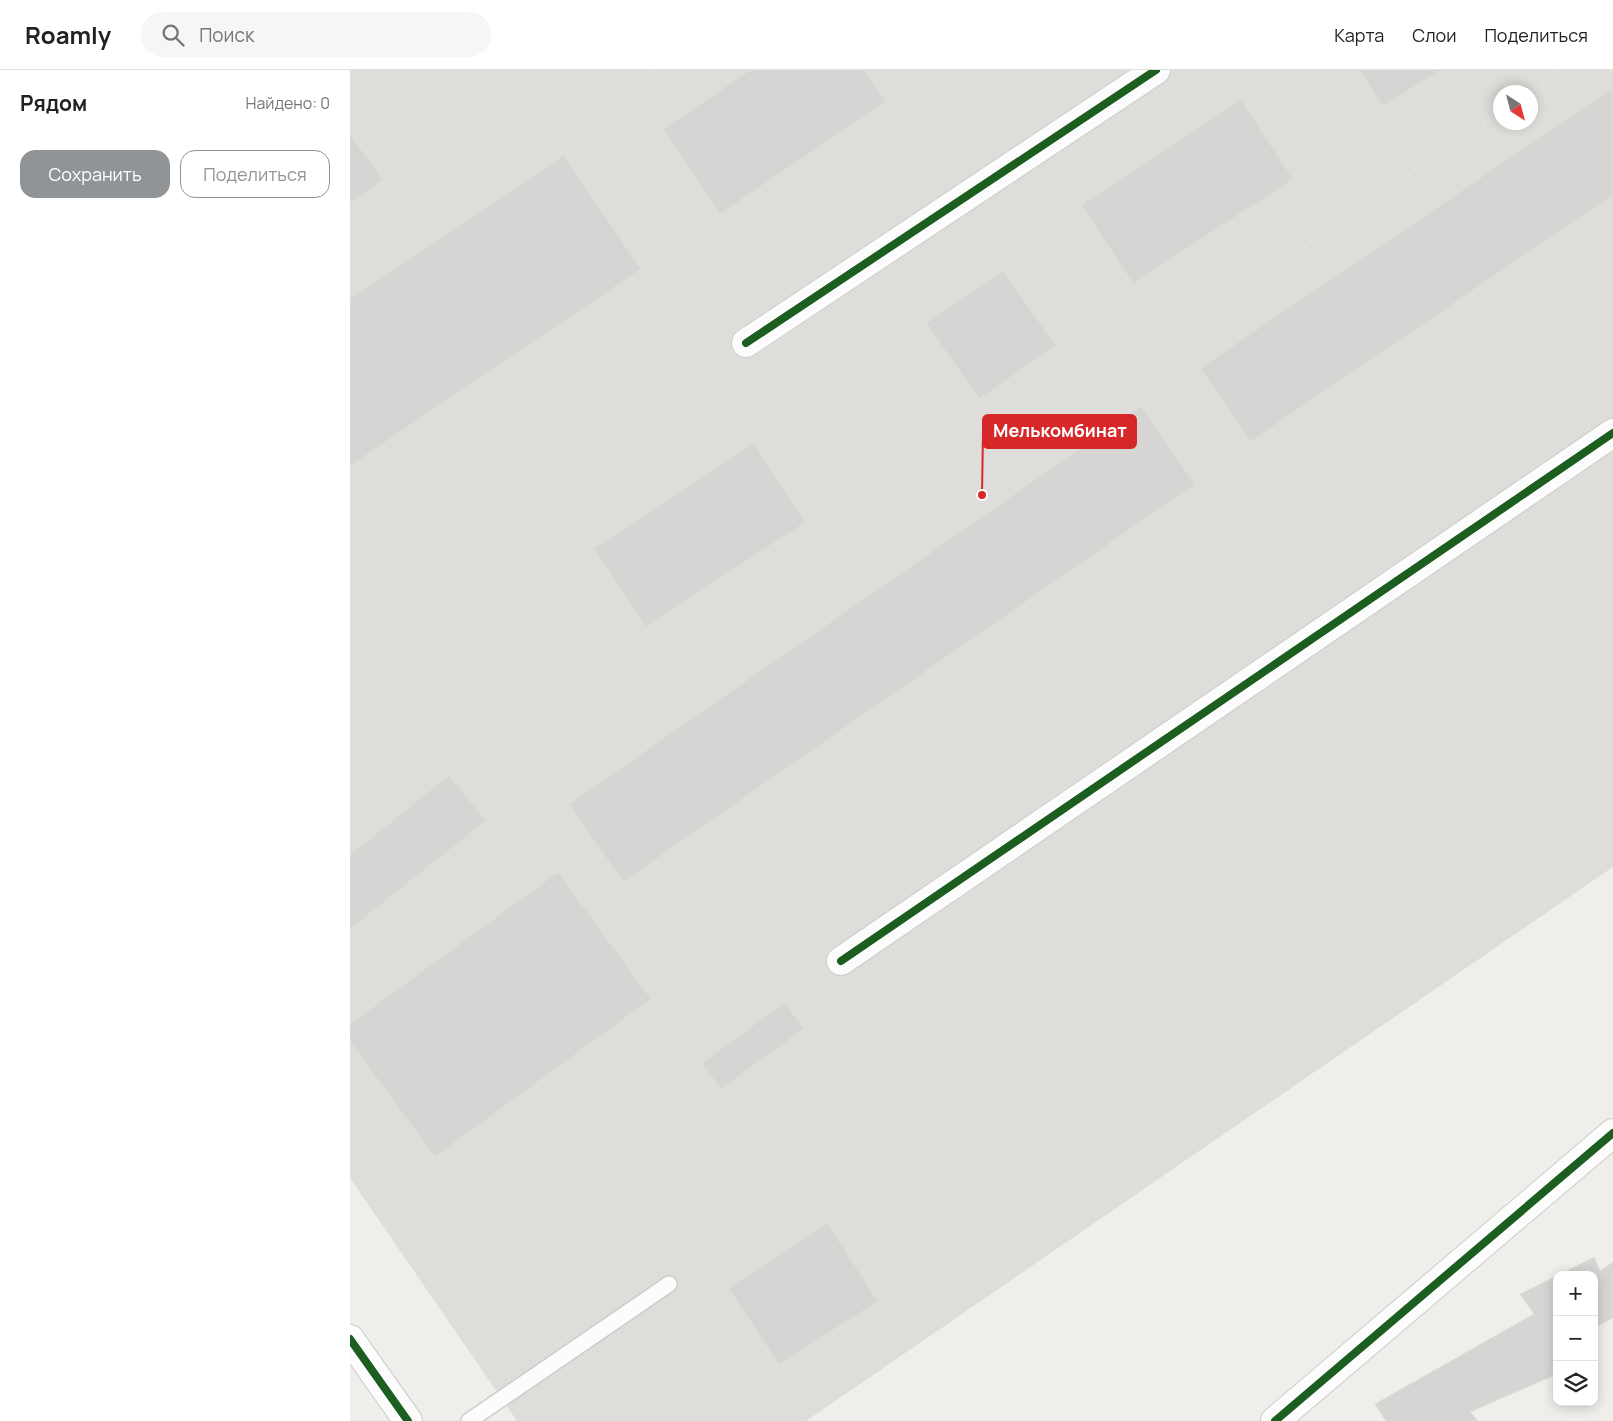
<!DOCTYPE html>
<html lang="ru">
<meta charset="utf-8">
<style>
body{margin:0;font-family:Manrope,sans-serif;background:#f6f6f6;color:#222}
.controls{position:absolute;right:15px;bottom:15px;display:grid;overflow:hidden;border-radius:10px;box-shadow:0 2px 12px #0003}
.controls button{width:45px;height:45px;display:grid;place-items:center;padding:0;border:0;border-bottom:1px solid #e0e0e0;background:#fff;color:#222;font:25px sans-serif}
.compass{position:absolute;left:1143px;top:15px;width:45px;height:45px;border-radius:50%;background:#fff;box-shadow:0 2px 12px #0003;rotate:144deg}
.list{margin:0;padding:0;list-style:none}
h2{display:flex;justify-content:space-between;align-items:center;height:65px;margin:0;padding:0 20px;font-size:21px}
h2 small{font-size:16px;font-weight:400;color:#767676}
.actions{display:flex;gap:10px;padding:15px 20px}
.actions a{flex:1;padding:11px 0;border:1px solid #919496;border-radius:15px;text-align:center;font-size:18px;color:#919496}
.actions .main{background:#919496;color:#fff}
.icon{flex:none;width:28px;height:28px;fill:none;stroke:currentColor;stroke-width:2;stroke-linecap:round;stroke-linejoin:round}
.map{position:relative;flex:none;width:1263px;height:1351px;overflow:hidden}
header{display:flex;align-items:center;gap:30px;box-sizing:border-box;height:70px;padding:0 25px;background:#fff;border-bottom:1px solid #e0e0e0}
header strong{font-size:24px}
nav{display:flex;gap:28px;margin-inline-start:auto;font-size:18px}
.search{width:350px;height:45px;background:#f6f6f6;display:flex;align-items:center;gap:12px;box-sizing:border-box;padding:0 18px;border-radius:28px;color:#767676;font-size:19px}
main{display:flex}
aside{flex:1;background:#fff}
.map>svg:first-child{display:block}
.industrial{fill:#dfddda;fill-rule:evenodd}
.building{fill:#d6d5d3;stroke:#deddd9}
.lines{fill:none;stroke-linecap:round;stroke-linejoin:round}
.service-casing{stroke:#cbcccc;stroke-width:18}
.minor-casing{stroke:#cbcccc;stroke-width:30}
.service{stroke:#fdfcfc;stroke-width:15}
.minor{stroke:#fdfcfc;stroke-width:28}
.rail{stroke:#e4e4e4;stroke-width:4;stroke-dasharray:1 6;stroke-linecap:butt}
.cycleway-casing{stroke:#fff;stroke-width:11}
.cycleway{stroke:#1b5e20;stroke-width:8}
.leader{fill:none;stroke:#d62828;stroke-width:2}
.callout-dot{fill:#d62828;stroke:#fff;stroke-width:2}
.callout{fill:#d62828;stroke:#d62828;stroke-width:2}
.callout-label{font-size:18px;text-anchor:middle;font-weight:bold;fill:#fff}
</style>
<header>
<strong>Roamly</strong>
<div class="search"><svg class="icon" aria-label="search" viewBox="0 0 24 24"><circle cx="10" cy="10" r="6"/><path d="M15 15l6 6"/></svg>Поиск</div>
<nav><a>Карта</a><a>Слои</a><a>Поделиться</a></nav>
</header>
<main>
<aside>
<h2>Рядом<small>Найдено: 0</small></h2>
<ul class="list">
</ul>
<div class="actions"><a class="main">Сохранить</a><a>Поделиться</a></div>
</aside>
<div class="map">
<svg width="1263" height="1351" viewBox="0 0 1263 1351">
<rect width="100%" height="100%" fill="#efeeea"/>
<path class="industrial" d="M0,0h1263v797l-807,554h-289l-167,-243zM1150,22h30v30h-30z"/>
<path class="building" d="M400,0h114l22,32 -166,112 -57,-85z
M1009,0h81l-57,37z
M1260,20l3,3v102l-363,247 -50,-74z
M891,30l52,79 -160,105 -52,-79z
M0,64l33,46 -33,24z
M214,85l77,114 -291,197v-167z
M653,200l53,76 -77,53 -53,-76z
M791,336l54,78 -572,398 -54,-78z
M404,373l52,79 -160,105 -52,-79z
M99,705l37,46 -136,108v-74z
M208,802l93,127 -216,158 -85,-115v-18z
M435,932l19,27 -83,60 -19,-26z
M477,1153l51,78 -99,64 -51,-77z
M1244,1187l6,14 13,-9v56l-19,10v-53h-35z
M1207,1206v98l-87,38 8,9h-92l-11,-17 159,-90 -14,-20z"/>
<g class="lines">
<g class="service-casing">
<path id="service" d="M119,1351l200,-137"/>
</g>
<g class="minor-casing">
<path id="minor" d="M396,273l410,-273
M491,891l772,-528
M0,1269l58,82
M925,1351l338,-288"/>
</g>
<use href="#service" class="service"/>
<use href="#minor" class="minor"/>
<path class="rail" d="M1179,22l32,-22
M0,204l305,-204
M816,271l334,-229"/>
<g class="cycleway-casing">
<path id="cycleway" d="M396,273l410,-273
M491,891l772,-528
M0,1269l58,82
M925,1351l338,-288"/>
</g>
<use href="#cycleway" class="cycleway"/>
</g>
<path class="leader" d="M632 425L633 361"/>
<circle class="callout-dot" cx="632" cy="425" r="5"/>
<rect class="callout" x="633" y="345" width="153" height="33" rx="5"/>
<g class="callout-label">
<text x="710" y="367">Мелькомбинат</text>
</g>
</svg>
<div class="controls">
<button>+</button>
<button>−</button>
<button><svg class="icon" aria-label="layers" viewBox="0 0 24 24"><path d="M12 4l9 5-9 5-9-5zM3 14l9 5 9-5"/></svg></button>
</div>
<svg class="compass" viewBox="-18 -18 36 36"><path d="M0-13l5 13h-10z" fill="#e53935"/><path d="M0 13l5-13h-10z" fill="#767676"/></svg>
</div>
</main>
